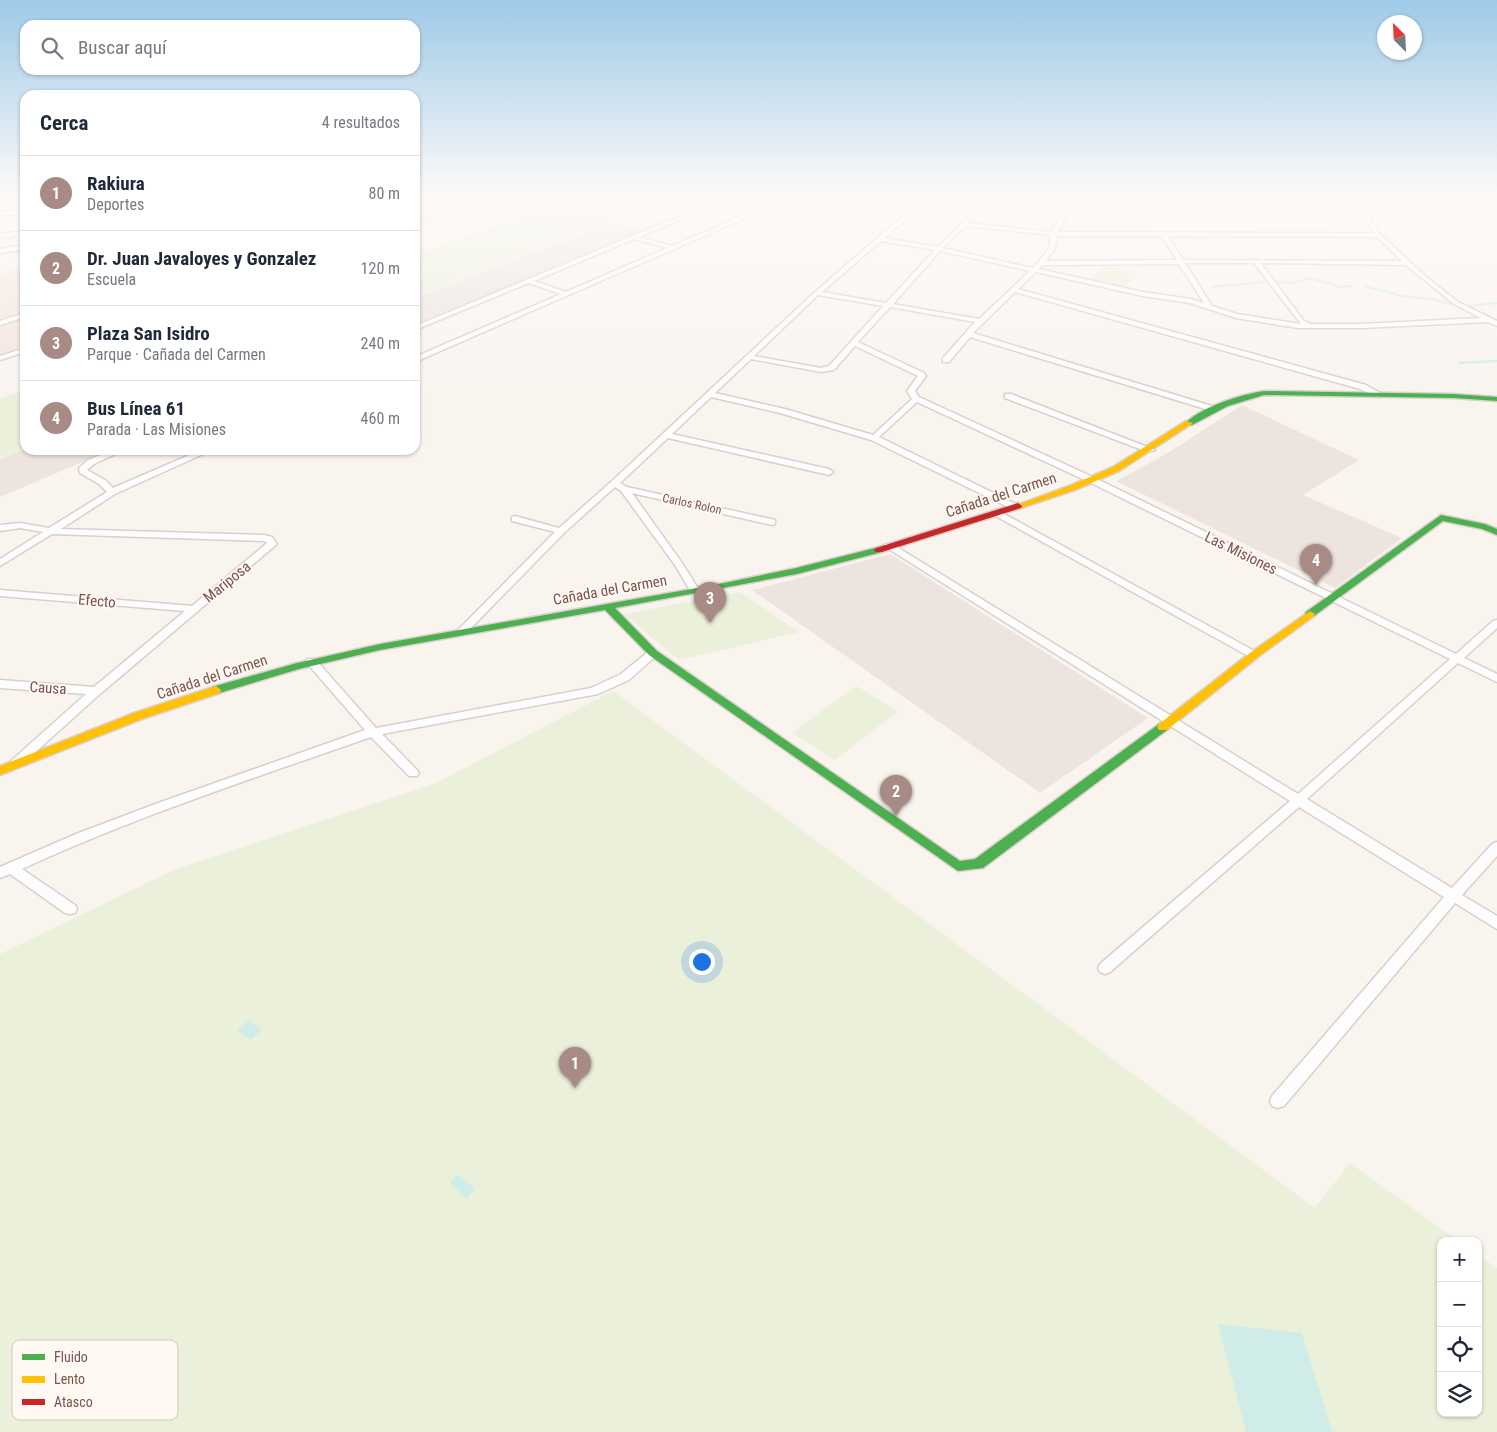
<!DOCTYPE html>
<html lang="es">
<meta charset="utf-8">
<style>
body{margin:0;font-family:"Roboto Condensed",sans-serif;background:#f2f2f3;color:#1f2937}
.controls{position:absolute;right:15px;bottom:15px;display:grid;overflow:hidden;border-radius:10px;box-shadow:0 1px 4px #0004}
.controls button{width:45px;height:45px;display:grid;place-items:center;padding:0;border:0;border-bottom:1px solid #e0e1e3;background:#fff;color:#1f2937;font:25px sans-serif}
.compass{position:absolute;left:1377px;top:15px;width:45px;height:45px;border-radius:50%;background:#fff;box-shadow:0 1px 4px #0004;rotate:336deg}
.you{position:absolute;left:701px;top:961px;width:18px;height:18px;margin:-12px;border:4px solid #fff;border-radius:50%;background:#1a73e8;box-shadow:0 0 0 8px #1a73e833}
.badge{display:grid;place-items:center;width:32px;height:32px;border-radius:50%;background:#a78b84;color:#fff;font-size:16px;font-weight:700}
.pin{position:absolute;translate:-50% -41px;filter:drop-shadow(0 1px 2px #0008)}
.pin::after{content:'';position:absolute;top:26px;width:18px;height:15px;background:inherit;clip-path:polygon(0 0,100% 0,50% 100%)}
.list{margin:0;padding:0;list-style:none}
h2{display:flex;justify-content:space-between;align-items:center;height:65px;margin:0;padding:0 20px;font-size:21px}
h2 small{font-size:16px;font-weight:400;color:#747a83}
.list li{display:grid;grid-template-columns:32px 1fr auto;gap:15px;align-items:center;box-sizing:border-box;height:75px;padding:0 20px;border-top:1px solid #e0e1e3}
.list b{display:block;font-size:19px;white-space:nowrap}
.list p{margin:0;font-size:16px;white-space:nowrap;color:#747a83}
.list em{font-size:16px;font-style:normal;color:#747a83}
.icon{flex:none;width:28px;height:28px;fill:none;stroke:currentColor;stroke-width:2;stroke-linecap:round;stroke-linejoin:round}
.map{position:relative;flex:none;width:1497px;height:1432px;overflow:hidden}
.search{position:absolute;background:#fff;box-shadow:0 1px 4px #0004;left:20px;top:20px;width:400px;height:55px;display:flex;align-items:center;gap:12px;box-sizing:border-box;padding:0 18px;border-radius:15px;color:#747a83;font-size:19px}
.panel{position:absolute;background:#fff;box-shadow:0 1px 4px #0004;left:20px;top:90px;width:400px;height:365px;border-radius:15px}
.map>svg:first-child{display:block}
.residential{fill:#f3e5dd}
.industrial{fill:#ede4e0}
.green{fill:#ebf0da}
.water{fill:#d0ece9}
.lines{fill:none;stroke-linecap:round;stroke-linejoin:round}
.stream-far1{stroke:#d0ece9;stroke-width:2}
.stream{stroke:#d0ece9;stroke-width:2.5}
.street-casing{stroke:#d9cfcc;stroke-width:3}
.fast-casing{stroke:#dbd0cc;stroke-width:3}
.slow-casing{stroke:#dbd0cc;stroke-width:3}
.jam-casing{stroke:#dbd0cc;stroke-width:3}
.street{fill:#fefdfd;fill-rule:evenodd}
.fast{fill:#4caf50;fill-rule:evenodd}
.slow{fill:#ffc107;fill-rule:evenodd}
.jam{fill:#c62828;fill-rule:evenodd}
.labels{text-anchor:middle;stroke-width:4;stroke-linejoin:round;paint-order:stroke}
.far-street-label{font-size:12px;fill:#7b534b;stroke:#fff8f3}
.street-label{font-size:15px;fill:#7b534b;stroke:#fff8f3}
.key{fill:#fff8f3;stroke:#d7c6c1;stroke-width:1}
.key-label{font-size:14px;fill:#7b534b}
</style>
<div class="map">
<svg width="1497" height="1432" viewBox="0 0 1497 1432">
<rect width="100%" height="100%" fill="#faf4ef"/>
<path class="residential" d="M415,196h95l-95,31z
M25,268v83l-25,8v-85z"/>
<path class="industrial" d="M613,222l34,8 -232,94v-26z
M1242,405l117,55 -56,35 99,43 -67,50 -219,-107 50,-27z
M25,449v1h86l-111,47v-38z
M890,554l258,164 -108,75 -288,-203z"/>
<path class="green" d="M581,196h95l-261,101v-43z
M1199,196h82l2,1 -2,3 -10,4 10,2 31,-6 22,7 -4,2 -31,1 -82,-6 -10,-2z
M1104,265l35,7h1l-14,15 -36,-7z
M25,390v59l-25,9v-59z
M740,592l59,40 -120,28 -55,-46z
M856,686l42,25 -63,49 -43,-27z
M613,691l702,517 35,-45 108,78h-17v172h37v-158l19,13v164h-1497v-478l176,-85 258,-85z"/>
<path class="water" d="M249,1020l13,10 -11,10 -14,-10z
M458,1174l17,15 -9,10 -16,-16z
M1218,1324l84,9 30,99h-86z"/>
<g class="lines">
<path class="stream-far1" d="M1273,282l20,1 16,-5 32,9 10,-1
M1364,286l38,10 30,3 20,6
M1212,287l53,-5
M1469,306l28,-3"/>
<path class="stream" d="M1459,363l38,-2"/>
<g class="street-casing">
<path id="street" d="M729,196h8l-98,41 33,9 116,-50h8l-381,166v-5l146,-63 -32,-11 -114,47v-4zM634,239l33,9 -101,44 -32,-11z
M926,196h6l-10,9 51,7 16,-16h6l-7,7 75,5 -1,-12h6l1,14 -11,22 316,1 -9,-14 -2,-8 -15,-15h6l15,14 2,9 9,15 45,42 33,26 39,19v5l-9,-4 -126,6h-64l-62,-10 -46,-15 -47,-7 -107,-24 -18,17 348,96 14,8v4h-3l-17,-8 -345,-97 -42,41 242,74 1,2 -4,2 -242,-74 -21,25h-6v-4l32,-36 -85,-15 -32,35 66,31 2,3 -11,15 4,6 176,81 361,176 37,-33 4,-1v8l-33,30 33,16v8l-39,-19 -151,136 145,89 40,-44 5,-2v14l-35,39 35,21v13l-42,-26 -171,203 -6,2 -6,-2 -2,-5 2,-5 172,-199 -145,-90 -189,165 -5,2 -5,-2 -2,-4 2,-4 190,-163 -406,-255 2,-2h6l406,250 152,-135 -361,-177 -172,-80 -38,35 139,68v4h-6l-141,-69 -91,-27 -69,-16 -39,37 157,35 4,3 -4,3 -161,-37 -48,45 7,4 148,33v4l-3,1 -140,-32 50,70 17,27 -5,3 -3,-1 -16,-27 -54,-74 -6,-4 -51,46 -98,100h-8l-1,-2 98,-99 -43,-11v-4l3,-1 44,12 53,-47 203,-189zM985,206l78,5 -11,21 -84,-9zM919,208l51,7 -32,32 -54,-9zM965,226l86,9 -3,15 -15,18 -90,-20zM1057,236h105l15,24 -132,1 9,-11zM1168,236l209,1 25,24 -219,-1zM881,241l54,9 -49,53 -64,-11zM940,251l90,20 -51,48 -86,-15zM1185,263h69l47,61 -64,-10 -25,-8zM1261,263l145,2 48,39 27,14 -119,6h-52l-7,-4zM1179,264l25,39 -13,-4 -48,-7 -104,-23 3,-4zM818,295l65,11 -54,60 -8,2 -67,-12zM855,346l63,30 -11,15 5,8 -39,36 -88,-26 -70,-16 36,-34 70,13 13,-2z
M25,209v4l-25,3v-4z
M25,231v4l-25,3v-4z
M25,245v4l-25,4v-4z
M25,313v4l-25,8v-4z
M25,348v4l-25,8v-4z
M1005,394h6l144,56 -7,2 -143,-54z
M113,450h11l-30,14 -7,6 18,10 8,8 88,-38h11l-97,44 -54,35 203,6 8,2 5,7 -177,150 -80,72h-8l-2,-3 2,-3 74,-66 -86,-6v-8l94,7 91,-76 -185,-15v-6l192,16 75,-63 -3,-2 -212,-7 -52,32v-7l43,-27 -23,-4 -20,3v-6l20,-2 29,5 58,-36 -8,-8 -19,-11 -1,-5 9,-8z
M997,510l261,143 1,2 -1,2h-8l-256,-142v-4z
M653,650l4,1 1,2 -1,2 -28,25 -31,14 -216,40 35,36 2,3 -2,3h-8l-38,-39c-117,41 -236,80 -349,132l53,36 2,4 -2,4 -5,1 -5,-1 -55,-39 -10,4v-11l76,-33 82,-31 207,-73 -58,-67 -1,-2 1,-2h8l61,69 215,-40 30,-14 28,-23z"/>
</g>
<g class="fast-casing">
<path id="fast" d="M1264,391l190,3 43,3v4l-43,-3 -190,-3 -36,11 -36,19 -7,-2c19,-17 54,-28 79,-32z
M1441,515l44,9 12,5v6l-15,-6 -39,-8 -129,95h-8l-1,-2 1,-2z
M879,547l3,1v4l-85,22 -182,34 42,43 303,210 15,-2 184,-135h8l2,3 -2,3 -184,138 -25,3 -309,-216 -44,-45 -225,40 -81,19 -83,25 -5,-4 1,-3 85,-24 83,-19 334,-59 82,-17z"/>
</g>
<g class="slow-casing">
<path id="slow" d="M1186,421l7,2 -74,48 -44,19 -57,19 -4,-3 55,-20 44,-19z
M1310,611l5,3 -1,2 -56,41 -91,73h-8l-2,-3 2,-3 91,-71z
M216,686l5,4 -1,3 -78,26 -142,56v-9l134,-53z"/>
</g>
<g class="jam-casing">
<path id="jam" d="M1018,503l4,3 -1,2 -139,44h-6l-2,-2 2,-2z"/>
</g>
<use href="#street" class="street"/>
<use href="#fast" class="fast"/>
<use href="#slow" class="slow"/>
<use href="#jam" class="jam"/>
</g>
<linearGradient id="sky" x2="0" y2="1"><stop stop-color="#9ecae8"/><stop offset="0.49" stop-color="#fdfaf8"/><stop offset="1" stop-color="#fdfaf8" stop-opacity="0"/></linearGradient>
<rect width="1497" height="397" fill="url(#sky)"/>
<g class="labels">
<g class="far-street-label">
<text transform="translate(692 504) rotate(12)" y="4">Carlos Rolon</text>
</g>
<g class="street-label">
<text transform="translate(1001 495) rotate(-18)" y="5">Cañada del Carmen</text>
<text transform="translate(1241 553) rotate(26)" y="5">Las Misiones</text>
<text transform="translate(227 582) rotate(-39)" y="5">Mariposa</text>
<text transform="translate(610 590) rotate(-10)" y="5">Cañada del Carmen</text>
<text transform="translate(97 601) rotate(5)" y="5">Efecto</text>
<text transform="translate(212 677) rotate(-18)" y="5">Cañada del Carmen</text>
<text transform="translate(48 688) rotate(4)" y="5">Causa</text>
</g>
</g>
<rect x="12" y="1340" width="166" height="80" rx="8" class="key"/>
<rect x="22" y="1354" width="23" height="6" fill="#4caf50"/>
<rect x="22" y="1376" width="23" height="7" fill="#ffc107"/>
<rect x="22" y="1399" width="23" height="6" fill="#c62828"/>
<g class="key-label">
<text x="54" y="1362">Fluido</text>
<text x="54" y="1384">Lento</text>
<text x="54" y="1407">Atasco</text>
</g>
</svg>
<div class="controls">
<button>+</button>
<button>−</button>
<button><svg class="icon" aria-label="locate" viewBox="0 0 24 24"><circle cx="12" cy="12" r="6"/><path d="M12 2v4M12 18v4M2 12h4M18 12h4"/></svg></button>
<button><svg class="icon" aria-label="layers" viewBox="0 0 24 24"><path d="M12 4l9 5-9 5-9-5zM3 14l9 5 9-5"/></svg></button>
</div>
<svg class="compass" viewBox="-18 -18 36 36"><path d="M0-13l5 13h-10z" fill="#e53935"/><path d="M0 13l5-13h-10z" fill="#747a83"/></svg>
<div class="you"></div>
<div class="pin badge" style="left:575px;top:1088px">1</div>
<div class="pin badge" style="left:896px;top:816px">2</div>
<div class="pin badge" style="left:710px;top:623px">3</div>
<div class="pin badge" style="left:1316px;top:585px">4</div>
<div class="search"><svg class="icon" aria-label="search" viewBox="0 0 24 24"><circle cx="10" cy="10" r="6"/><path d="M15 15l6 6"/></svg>Buscar aquí</div>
<section class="panel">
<h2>Cerca<small>4 resultados</small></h2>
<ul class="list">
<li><span class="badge">1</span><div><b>Rakiura</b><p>Deportes</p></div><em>80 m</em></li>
<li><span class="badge">2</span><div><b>Dr. Juan Javaloyes y Gonzalez</b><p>Escuela</p></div><em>120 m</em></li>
<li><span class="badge">3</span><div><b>Plaza San Isidro</b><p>Parque · Cañada del Carmen</p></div><em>240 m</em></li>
<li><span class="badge">4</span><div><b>Bus Línea 61</b><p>Parada · Las Misiones</p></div><em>460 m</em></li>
</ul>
</section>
</div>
